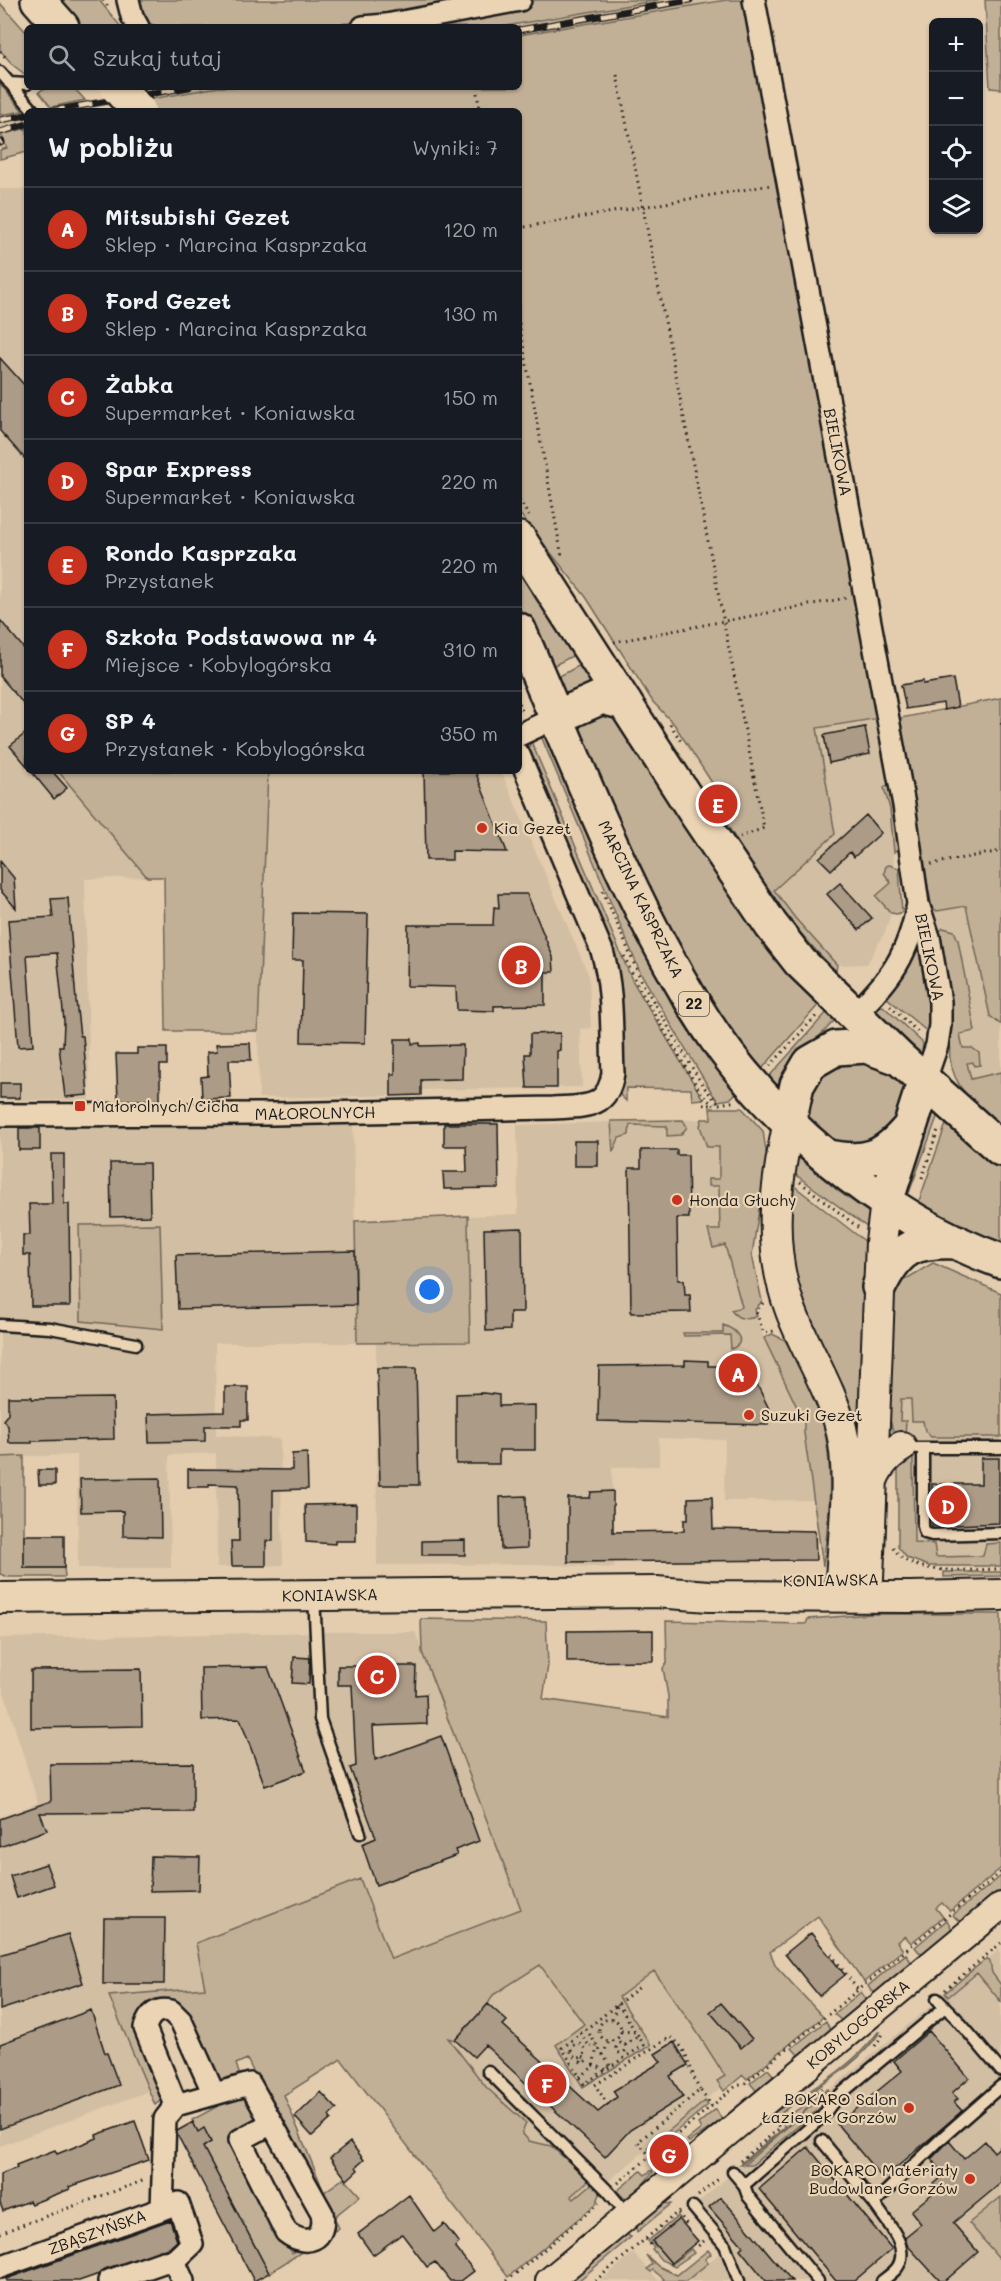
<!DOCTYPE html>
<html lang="pl">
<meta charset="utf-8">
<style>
body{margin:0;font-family:Mali,sans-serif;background:#242831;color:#f1f3f6}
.controls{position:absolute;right:18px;top:18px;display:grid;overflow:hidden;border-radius:9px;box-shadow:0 2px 4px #0004}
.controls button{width:54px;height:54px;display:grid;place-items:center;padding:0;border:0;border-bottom:2px solid #363941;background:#171b24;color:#f1f3f6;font:30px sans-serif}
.you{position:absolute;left:430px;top:1290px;width:21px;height:21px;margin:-15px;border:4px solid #fff;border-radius:50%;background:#1a73e8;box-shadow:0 0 0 9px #1a73e833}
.badge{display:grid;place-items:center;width:39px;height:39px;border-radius:50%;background:#c8321e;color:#fff;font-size:20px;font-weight:700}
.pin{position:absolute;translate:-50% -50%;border:3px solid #fff;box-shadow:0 2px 6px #0006}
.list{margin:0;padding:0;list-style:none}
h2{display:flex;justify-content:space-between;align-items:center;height:78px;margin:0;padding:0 24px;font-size:26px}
h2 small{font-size:20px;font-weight:400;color:#9ea1a6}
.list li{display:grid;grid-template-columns:39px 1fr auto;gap:18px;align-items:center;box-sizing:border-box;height:84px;padding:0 24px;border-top:2px solid #363941}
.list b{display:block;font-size:22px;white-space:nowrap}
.list p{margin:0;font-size:20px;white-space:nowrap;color:#9ea1a6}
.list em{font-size:20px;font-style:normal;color:#9ea1a6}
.icon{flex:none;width:33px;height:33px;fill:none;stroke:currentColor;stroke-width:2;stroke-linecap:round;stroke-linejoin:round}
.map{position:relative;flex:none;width:1001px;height:2281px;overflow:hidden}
.search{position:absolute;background:#171b24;box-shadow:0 2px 4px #0004;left:24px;top:24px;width:498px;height:66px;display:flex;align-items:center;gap:15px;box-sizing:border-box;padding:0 21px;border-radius:9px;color:#9ea1a6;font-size:22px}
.panel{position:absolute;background:#171b24;box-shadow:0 2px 4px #0004;left:24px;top:108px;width:498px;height:666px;border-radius:9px}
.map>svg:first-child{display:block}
.built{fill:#d2bea2}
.green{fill:#c2b096;stroke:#6f6659;stroke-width:1.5}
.building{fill:#ac9b86;stroke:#1c1c1c;stroke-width:1.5}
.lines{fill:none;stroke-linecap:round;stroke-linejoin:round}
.service-casing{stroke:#1c1c1c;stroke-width:15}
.minor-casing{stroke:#1c1c1c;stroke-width:26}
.tertiary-casing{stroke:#1c1c1c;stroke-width:30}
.secondary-casing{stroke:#1c1c1c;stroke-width:34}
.primary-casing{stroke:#1c1c1c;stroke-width:38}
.path{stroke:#1c1c1c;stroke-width:3;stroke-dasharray:1.5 4.5;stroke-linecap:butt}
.service{stroke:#ebd4b4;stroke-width:10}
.minor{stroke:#ebd4b4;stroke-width:21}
.tertiary{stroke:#ebd4b4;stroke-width:26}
.secondary{stroke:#ebd4b4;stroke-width:30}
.primary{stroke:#ebd4b4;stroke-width:33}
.rail-casing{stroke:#1c1c1c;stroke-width:7}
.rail{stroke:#ebd4b4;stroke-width:4.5;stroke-dasharray:14;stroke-linecap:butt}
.primary-bridge-casing{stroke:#1c1c1c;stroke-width:38;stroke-linecap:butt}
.primary-bridge{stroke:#ebd4b4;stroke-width:33}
.poi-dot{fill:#c8321e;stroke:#ebd4b4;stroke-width:2}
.labels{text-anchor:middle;stroke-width:4.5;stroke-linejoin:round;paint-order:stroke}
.shield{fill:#ebd4b4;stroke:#5a534a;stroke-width:1.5}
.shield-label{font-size:15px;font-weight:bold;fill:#1c1c1c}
.street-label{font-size:16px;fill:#1c1c1c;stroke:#ebd4b4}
.poi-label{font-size:16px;fill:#1c1c1c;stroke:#ebd4b4;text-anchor:start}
</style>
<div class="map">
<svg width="1001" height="2281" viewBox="0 0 1001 2281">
<rect width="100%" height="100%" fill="#e3cdae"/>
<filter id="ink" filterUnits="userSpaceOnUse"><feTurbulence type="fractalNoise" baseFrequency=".0167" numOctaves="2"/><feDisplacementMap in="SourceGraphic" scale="12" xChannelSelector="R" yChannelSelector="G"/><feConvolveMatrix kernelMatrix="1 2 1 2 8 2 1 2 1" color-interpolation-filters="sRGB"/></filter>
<g filter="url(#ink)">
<path class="built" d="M659,0h67l-207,35v-8h-19z
M148,87h70l-72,13 -10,-11z
M85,100l9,10 -67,1v17l-26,7 7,13 -8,2v-35z
M0,189h27v582h31l89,106 -62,2 5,221h-90z
M880,717l10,66 -6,5 6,21 4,43 -3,61 -5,17 -19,34 -30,1 -42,-47 -21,-29 61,-55 -18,-106z
M268,771h233l88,205 2,52 -11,1 2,58 -161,3v5l-162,3 -1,-67z
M966,906l24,110 11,8v55l-35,6 -34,-177 5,3z
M711,1119l16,2 25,191 5,4 7,22 40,84 12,78 -92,1 1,-61 -66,-2v28l-47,1 2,101 -76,-4 -161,1 -1,-222 94,-2 -2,-125 50,-2 -1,-89z
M353,1123l4,220h-142l1,92 64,4 3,126 -66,2 -1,-114 -47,2 2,113h-93l-1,-113 -77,2v-329z
M901,1398l11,1 19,38h70v106l-15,1 -2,12 -48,1 -2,-13 -20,-1 -1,-84 -13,-38z
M321,1632h94l106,277 106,-41 140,181 -265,221 -161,-211 -136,-71 -95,8 39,95 -149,55v-329l38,-14 -38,-124v-41z
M1000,1949l1,332h-315l34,-28 -33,-41 143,-123z
M633,2253l26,28h-59z"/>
<path class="green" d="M54,0h45l22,27h-43z
M133,0h339c-30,6 -60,14 -90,19 -74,11 -150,8 -224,8l-14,-6z
M536,0h123l-159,27h-95z
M726,0h21l2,8 101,559 29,150h4l16,89 4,41 -9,5 -4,-43 -6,-21 6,-5 -11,-65 -62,10 18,106 -61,56 21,28 42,47 -1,6c-50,-48 -87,-106 -120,-167v-15l-42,-65 -21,-22 -67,-105 -67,-84v-402h-363l-10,-11 72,-13h301v-52z
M985,0h16v89l-11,-1z
M0,3l27,30v43l-14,-11 -13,-15z
M0,84l23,27 -23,4z
M61,87h12l12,13 -34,7 -12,-15 4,-3z
M27,128v24l-27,7v-9l7,-2 -6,-13z
M519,556l59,97 -29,15 -30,-62z
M584,663l10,13 -2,9 -20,12 -9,-2 -9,-16z
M1001,698v326h-1l-10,-8 -24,-110 -29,5 -5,-3 -36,-189z
M610,706l141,221 36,43 33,33 -60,68 -3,1 -84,-124 -97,-223z
M541,736h6l124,267 23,36 42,54 -6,6 -12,2 -6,-8 -72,-121z
M531,741l101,239 71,119 -11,1 -1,-11 -65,-1v13l-6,-6 1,-15 -4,-99 -89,-230z
M58,771h210l-10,260h-92l-2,-154h-17z
M889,865l10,3 3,44 -5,2 -6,-1 -15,-17 15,-13 -7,-10 2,-7z
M943,928l11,3 4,9 17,91 -15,3 3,14h9l7,5 1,12 -6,1 -1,-4 -6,1 4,16 30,-7v56l-34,-30c0,-6 -4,-6 -7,-12 -7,-11 -12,-27 -10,-39l-5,-5 -8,-108z
M922,939l11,61 -4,33 -43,-36 31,-55z
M883,1006l40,37 -1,12 -49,-43 5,-5z
M828,1011l7,7v2l-39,41 -14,37 -17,-17z
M873,1056c7,7 19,15 25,23 16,21 -3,44 -14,63l-50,5c-13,-14 -34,-30 -27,-53 3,-10 14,-22 20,-32z
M928,1107l11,5 -33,89 -6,-8z
M710,1108h32l21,23 4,27 -15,97 10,46 -7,9 2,6c-10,5 -20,3 -26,-6l11,-3 -17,-62 -12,3 -5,-18h12l-1,-44h-11v-7h11v-32h-12l-7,-21 2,-7h9z
M683,1120l4,7 -6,8 -14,1v-10l-37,-1 -1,10 -10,3 -6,14 -2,-31z
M947,1121l54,47v81l-83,-45z
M794,1154l44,37 34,24 -1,15 -79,-58z
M789,1182l82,64 -5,127 -12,110 -62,-195z
M468,1216l2,126 -113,1 -2,-122z
M160,1224l3,105 -82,-8 -2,-96z
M933,1263l68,30v144h-70l-6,-6 -2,-10h-11l-1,-22h-10l-1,22h6l-1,14 -11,1 -6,-25 6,-125z
M723,1325c12,4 26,17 8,24l-1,-14 -46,1 -1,-3h40z
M772,1334l13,6c11,20 23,40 31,61 20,53 14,111 7,165l-19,-133v-11l-40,-84z
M24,1456v112h40l1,9h-57l-8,-3v-117z
M910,1456l3,3 1,84 20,1 2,13 47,-1 3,-12 15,-1v23h-72l-22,-8 -9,-11v-86z
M944,1572h57v4l-57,1z
M872,1614h129v254l-51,43 -8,-8 -6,5 7,9 -32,26 -6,-7 -8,6 6,8 -39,32 -46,-66 -48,36 6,14 47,51 -76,62 -4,-4 -19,16 -7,-10 8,-5 -32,-50 -39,-55 -35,26 32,48 -68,42 -27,-42 28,-21 -44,-59 -47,30 -5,9 -33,36 -7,-2 38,49 40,36 -4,10 7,8 22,5 38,34 -18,16 3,3 19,-16 8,9 -5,12 -88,73 -167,-218 -57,36 40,97 20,-14 16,18 -26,21 5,11 -70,45 -66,-126 8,-5 -7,-14 -6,4 -6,-12 48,-26 6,1 12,22 -5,6 -25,13 64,117 37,-25 -82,-169 -11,5 3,9 -4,5 -16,5 -5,-4 -31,-72 -5,-2 -31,3 19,88 -11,9 -46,-109 96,-8 -9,-45 164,-64 31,80 130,-50 -99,-257 -1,-33 125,2 2,44 -5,34 125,18v-21l-5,-28 4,-5 -1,-42 140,3 2,-5z
M1001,1876v17l-33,28c-8,2 -10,0 -15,-6z
M947,1920l5,9 -2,6 -23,19 -8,-2 -4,-5z
M906,1954l5,8 -1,5 -32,26 -7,-2 -3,-5z
M987,1958l3,4 2,11 9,12v17l-24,-29 -29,24 -3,-4z
M861,1992l5,7 -1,6 -23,16 -8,-7z
M826,2021l5,11 -31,25 -8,-9z
M878,2032h2c-25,38 -68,56 -103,84l-2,-4c37,-23 77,-44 103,-80z
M768,2069l9,11 -18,14 -9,-11z
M828,2089l1,1 -87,74h-2l45,-37 -4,-6z
M705,2101l3,4 -57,47 -3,-4z
M817,2101l5,5 -70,59h-8z
M716,2109l6,11 -33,22 -2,-2 14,-11 -3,-5z
M652,2170l1,2 -22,27 -7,-1 -7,-7 24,-20 4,4z
M1001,2197v59l-2,2 -30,-35z
M664,2203l7,1 -34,28 -2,-8 23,-19z
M678,2216l2,2 -27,23 19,23 19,-15 3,4 -19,13 -14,-6 -9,-11 2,-2 -6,-6z
M626,2234l5,3 -53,44h-14l58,-46z
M708,2250l3,4 -6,5 3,4 -22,18h-24l2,-2 -11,-9 -2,2 -4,-3 5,-5 -6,-9 12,11 19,9z"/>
<path class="building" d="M0,358l27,30v73l-27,-30z
M0,620l27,32v56l-27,-32z
M953,679l5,28 -14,3 -1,-7 -37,6 -5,-24 22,-4v3z
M865,727l5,27 -41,9 -5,-28z
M27,732v34l-17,-20z
M31,771h21l15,17 -13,11z
M424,771h51l32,81 -55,-1v9h-26z
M866,815l15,18 -27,24 -4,-5 -19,18 -12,-12z
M0,861l14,17 2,30 -16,-18z
M840,883l32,35 -13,12 -32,-36z
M498,894h29l26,63 1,15h-9v33l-51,1v5l-37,-1 -1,-23 -49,-1 1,-61h85l1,-18 5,1z
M68,898l8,103 4,35h3l5,59 -23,2 -6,-51h4l1,-25 -7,-68 -30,2 6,91 -15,1 -10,-127 45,-3 -2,-18z
M293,913l75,1 -3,129 -64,-1 2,-82h-11z
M560,1033v17l-3,1v37h-30l-2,-34h5v-20z
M395,1039h17v5l8,-1v3l43,-1 -1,34 -41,1v15l-30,1v-22h4z
M250,1043l1,17h-22l2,38 -29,1 -1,-22 7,-1 -1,-24 10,-1 -1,-7z
M137,1048h30v17h-7v35h-42l-2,-46h21z
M0,1083h20v15h-20z
M444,1124h54l1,64 -55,1 -1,-17h24l-1,-26h-22z
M19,1128h21v22h-21z
M574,1141h24v25h-24z
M641,1150h36v5h11l1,63h-12l1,62h6l1,15h5l1,17 -60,1 -2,-145h12z
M51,1154h13v50h5l1,102h-39l-1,-51h-7v-20h7l-1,-31h23z
M110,1163h39l1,53 -39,1z
M522,1228l1,84h-13v18l-24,1 -2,-102z
M355,1251l1,54 -178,4 -2,-54z
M685,1360l23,1v5h40l21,43 -1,16 -170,-4 1,-55 86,-1z
M377,1368h39l3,117h-39z
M225,1387h23v33h-7v6h-36v15l-56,1 -1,-28 77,-2z
M483,1393l16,2v11l36,-1v45h-36v14h-43v-70z
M8,1397h24v2l81,-1 1,41 -82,2v2h-23l-1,-17 -5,-6 5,-6z
M307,1453l1,36 -35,1v51h-7v25h-34l-1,-25h8l-1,-56 -29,-1v3h-21v-18l104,1v-16z
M981,1458h18v65l-67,3v-42h49z
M38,1470h17v15h-16z
M160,1478l1,59 -38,-1v-25l-42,1 -1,-33z
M613,1491v41l71,-1v-11h4v-22l24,-1 1,32 102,2 1,29 -248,2v-64h22l1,-6z
M526,1496l1,52 -26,1 -1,-52z
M356,1504v37h-21v3l-29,-2 -1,-37z
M24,1535h40v33h-40z
M465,1540v15h-43v-14z
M653,1630v31l-86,1v-31z
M294,1657l16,1 -1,26 -17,-1z
M338,1666h78l-1,29 11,-1 1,30 -54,2 2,34 66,-24 38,105 -24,9 2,5 -81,30 -14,-41 14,-6 -26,-70 6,-2 -4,-81h-14z
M268,1667l38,104 -41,15 -25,-67 -38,1 -1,-52z
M141,1669l1,57 -111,2v-58z
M193,1763v49l-153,1 7,17 -47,17v-28l51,-18 -1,-37z
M151,1856l49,1 -1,33 -49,1z
M46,1864l8,21 -37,13 -7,-22z
M104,1918h61l-1,66h-61z
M811,1933l34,42 -26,21 -34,-42z
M68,1934l15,49 -83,27v-55z
M721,2003l31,36 -11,9 -31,-36z
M488,2004l19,17 -4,4 95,87 19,-15 -4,-6 48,-29 -6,-8 19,-12 14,23 -18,11 13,21 -53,33 -25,27 -120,-112 -11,12 -19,-17z
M91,2010l14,43h2l12,32 -119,44v-85z
M929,2031l40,47 -17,15 6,6 -4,3 8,9 -79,68 -46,-55 65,-53 -8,-10z
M321,2092l16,17 -8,7 2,3 -19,17 -17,-19z
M135,2121l14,39 -80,27 1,2 -39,15 -2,-3 -26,10 -3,-8v-29l17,-6 -1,-3 39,-15 2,4 40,-16 -1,-3z
M193,2122l5,10 6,-4 7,14 -8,5 66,126 -15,8 -77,-147v-3z
M949,2141l15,18 21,-18 9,11 7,-6v37l-48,40 25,29 -33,29h-5l-33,-36 -2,-8 16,-13 -10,-13 27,-22 -4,-5 10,-9 -13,-16z
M350,2142l14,18 -8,7 2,3 -11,10 -17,-22z
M808,2147l84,102 -38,32h-18l-77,-92z
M409,2195l25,37 10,-8 15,19 -4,4 19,24 -13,10h-11l-15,-19 -8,5 -25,-33 -29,21 -15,-21z
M721,2197l71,84h-26l-26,-32 3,-3 -34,-39z
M679,2219l19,22 -27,22 -19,-22z
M170,2220l7,21 -8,7 -64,21 -6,5 -20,7h-73v-2z"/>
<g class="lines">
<g class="service-casing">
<path id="service" d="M0,72l33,38
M9,83l18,1
M0,1325l50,3 86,16
M917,1448h84
M923,1449v77l2,7 7,2 69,-2
M314,1595l6,124 40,114
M937,1999l19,19 45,53
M488,2071l120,120 20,24
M822,2141l52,62 70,-67 57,-50
M733,2172l11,13 4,11 70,85
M744,2185l78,-68 14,-19 109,-91
M874,2203c11,17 38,44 23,65 -4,5 -10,9 -15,13
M693,2207l32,38 14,36"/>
</g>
<g class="minor-casing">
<path id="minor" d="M128,0l4,16 6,11
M754,0l150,805 14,99 11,33 11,65v23l-3,20 -12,35
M363,27l23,-2 134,-25
M519,735l38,-18
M854,1015c37,-36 54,-59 64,-111
M0,1115l273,-1 280,-6c30,-2 55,2 60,-35 -2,-41 1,-82 -11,-122l-83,-196
M176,2105l74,-21 72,129c5,27 -16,35 -36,19l-46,-92 32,-17
M176,2105l-31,-77c4,-14 12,-20 26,-17l10,10 33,73
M174,2261l9,20
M0,2267l162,-58 3,-90 11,-14
M109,2281l54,-19 11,-1 18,-17 -14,-41 -16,6"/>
</g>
<g class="tertiary-casing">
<path id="tertiary" d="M549,2281l452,-375"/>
</g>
<g class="secondary-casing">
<path id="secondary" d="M789,1122c-14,64 -22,126 2,189 15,40 39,76 50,117 11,43 3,106 0,150
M871,1484c5,-17 15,-28 30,-37
M868,1579l13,-337 5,-40
M0,1598l656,-6 53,4 202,1 90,-2"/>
</g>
<g class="primary-casing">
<path id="primary" d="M38,0l24,27
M519,539l176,273 76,113 29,37 99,96
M519,630c56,128 105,262 179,381 65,106 186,208 303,250
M557,717l45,-20 23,6
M789,1122l8,-37 13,-22 26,-15 30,-2 33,12 102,91
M825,1156c40,9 58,3 84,-28
M886,1202l39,-122
M879,1287c19,-40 35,-47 78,-45"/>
</g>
<path class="path" d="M103,0l7,9
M0,51l7,8
M617,75l147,753 -24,9
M477,93l3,18
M519,228l252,-43
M519,323l43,234
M519,500l10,16
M614,642l232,-44
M519,703l3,9
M1001,723v4
M670,724l11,17
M931,864l70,-13
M603,891l39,91 61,104 16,18
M624,956l14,30 60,102 8,11 8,6
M890,1006l30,28
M770,1066l48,-52
M719,1104l17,-3
M703,1105h9
M922,1178l17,-51
M800,1182l59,46
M763,1303l-7,9 8,21 10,-2
M893,1548c17,30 78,21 108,21
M831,1954l27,36
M945,1990l56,-47
M618,2004l26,41 -60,39 -22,-36 79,-62
M612,2019l5,-13
M599 2030a11 11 0 1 1 22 0a11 11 0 1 1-22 0Z
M586,2029l25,38
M621,2031l15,1
M580,2033l10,14 6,-4
M616 2048a5 5 0 1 1 10 0a5 5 0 1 1-10 0Z
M571 2051a7 7 0 1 1 14 0a7 7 0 1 1-14 0Z
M625,2045l13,-9
M875,2046l10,-15
M603,2055l6,-14
M583,2057l4,3 -4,3 -2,-1z
M593,2065l14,5
M580,2077l13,-10 4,-20
M859,2097l6,6
M608,2105l-13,-20 75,-48c19,10 20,37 30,53
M796,2105l30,-19
M651,2157l-13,-15 62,-52 12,16
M740,2161l40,-33 -3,-4
M618,2183l118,-97 8,-2 257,-212
M698,2196l23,-19
M678,2213l11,14
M0,2233l145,-53
M646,2239l7,9
M694,2244l3,3 7,-6
M507,2281l92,-78
M595,2281l84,-70"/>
<use href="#service" class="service"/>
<use href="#minor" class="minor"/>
<use href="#tertiary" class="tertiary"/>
<use href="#secondary" class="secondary"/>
<use href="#primary" class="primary"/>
<g class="rail-casing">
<path id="rail" d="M519,30l171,-30
M51,111l138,-24
M0,120l27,-5
M0,132l27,-8
M0,143l2,-1"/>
</g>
<use href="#rail" class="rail"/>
<g class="primary-bridge-casing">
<path id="primary-bridge" d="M117,87l22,24"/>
</g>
<use href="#primary-bridge" class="primary-bridge"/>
</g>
</g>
<g class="poi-dot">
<circle cx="482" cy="828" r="6"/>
<rect x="74" y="1100" width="12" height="12" rx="3"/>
<circle cx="677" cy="1200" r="6"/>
<circle cx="749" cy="1415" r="6"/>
<circle cx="909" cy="2108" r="6"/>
<circle cx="970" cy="2179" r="6"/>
</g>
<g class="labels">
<rect class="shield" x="679" y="992" width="30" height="24" rx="4.5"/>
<g class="shield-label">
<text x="694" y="1009">22</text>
</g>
<g class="street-label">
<text transform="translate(838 452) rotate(79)" y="6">BIELIKOWA</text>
<text transform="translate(641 899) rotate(64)" y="6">MARCINA KASPRZAKA</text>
<text transform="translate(930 957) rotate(78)" y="6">BIELIKOWA</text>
<text transform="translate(315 1113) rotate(-1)" y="6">MAŁOROLNYCH</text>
<text transform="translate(831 1580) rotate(-1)" y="6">KONIAWSKA</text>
<text transform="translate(330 1595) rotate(-1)" y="6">KONIAWSKA</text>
<text transform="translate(858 2024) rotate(-40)" y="6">KOBYLOGÓRSKA</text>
<text transform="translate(97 2232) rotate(-20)" y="6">ZBĄSZYŃSKA</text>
</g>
<g class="poi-label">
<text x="494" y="834">Kia Gezet</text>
<text x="92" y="1112">Małorolnych/Cicha</text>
<text x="689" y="1206">Honda Głuchy</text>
<text x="761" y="1421">Suzuki Gezet</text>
<text x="897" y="2105" text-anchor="end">BOKARO Salon<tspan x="897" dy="18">Łazienek Gorzów</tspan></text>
<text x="958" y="2176" text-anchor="end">BOKARO Materiały<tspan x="958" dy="18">Budowlane Gorzów</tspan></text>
</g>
</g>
</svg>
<div class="controls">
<button>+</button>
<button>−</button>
<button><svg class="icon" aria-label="locate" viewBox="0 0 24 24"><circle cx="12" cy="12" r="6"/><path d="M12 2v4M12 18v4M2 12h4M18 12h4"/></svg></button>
<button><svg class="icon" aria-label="layers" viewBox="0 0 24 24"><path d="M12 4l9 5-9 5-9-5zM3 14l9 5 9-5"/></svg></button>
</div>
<div class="you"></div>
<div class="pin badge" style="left:738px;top:1373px">A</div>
<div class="pin badge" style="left:521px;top:965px">B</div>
<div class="pin badge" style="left:377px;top:1675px">C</div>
<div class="pin badge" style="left:948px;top:1505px">D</div>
<div class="pin badge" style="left:718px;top:804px">E</div>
<div class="pin badge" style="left:547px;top:2084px">F</div>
<div class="pin badge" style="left:669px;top:2154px">G</div>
<div class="search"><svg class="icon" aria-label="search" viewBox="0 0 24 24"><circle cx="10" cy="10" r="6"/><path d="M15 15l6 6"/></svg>Szukaj tutaj</div>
<section class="panel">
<h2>W pobliżu<small>Wyniki: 7</small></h2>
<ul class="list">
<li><span class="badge">A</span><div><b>Mitsubishi Gezet</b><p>Sklep · Marcina Kasprzaka</p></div><em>120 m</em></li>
<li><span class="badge">B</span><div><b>Ford Gezet</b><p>Sklep · Marcina Kasprzaka</p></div><em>130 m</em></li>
<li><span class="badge">C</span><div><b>Żabka</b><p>Supermarket · Koniawska</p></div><em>150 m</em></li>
<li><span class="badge">D</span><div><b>Spar Express</b><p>Supermarket · Koniawska</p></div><em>220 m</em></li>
<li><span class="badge">E</span><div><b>Rondo Kasprzaka</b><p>Przystanek</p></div><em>220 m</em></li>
<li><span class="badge">F</span><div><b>Szkoła Podstawowa nr 4</b><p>Miejsce · Kobylogórska</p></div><em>310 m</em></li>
<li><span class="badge">G</span><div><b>SP 4</b><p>Przystanek · Kobylogórska</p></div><em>350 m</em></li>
</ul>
</section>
</div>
